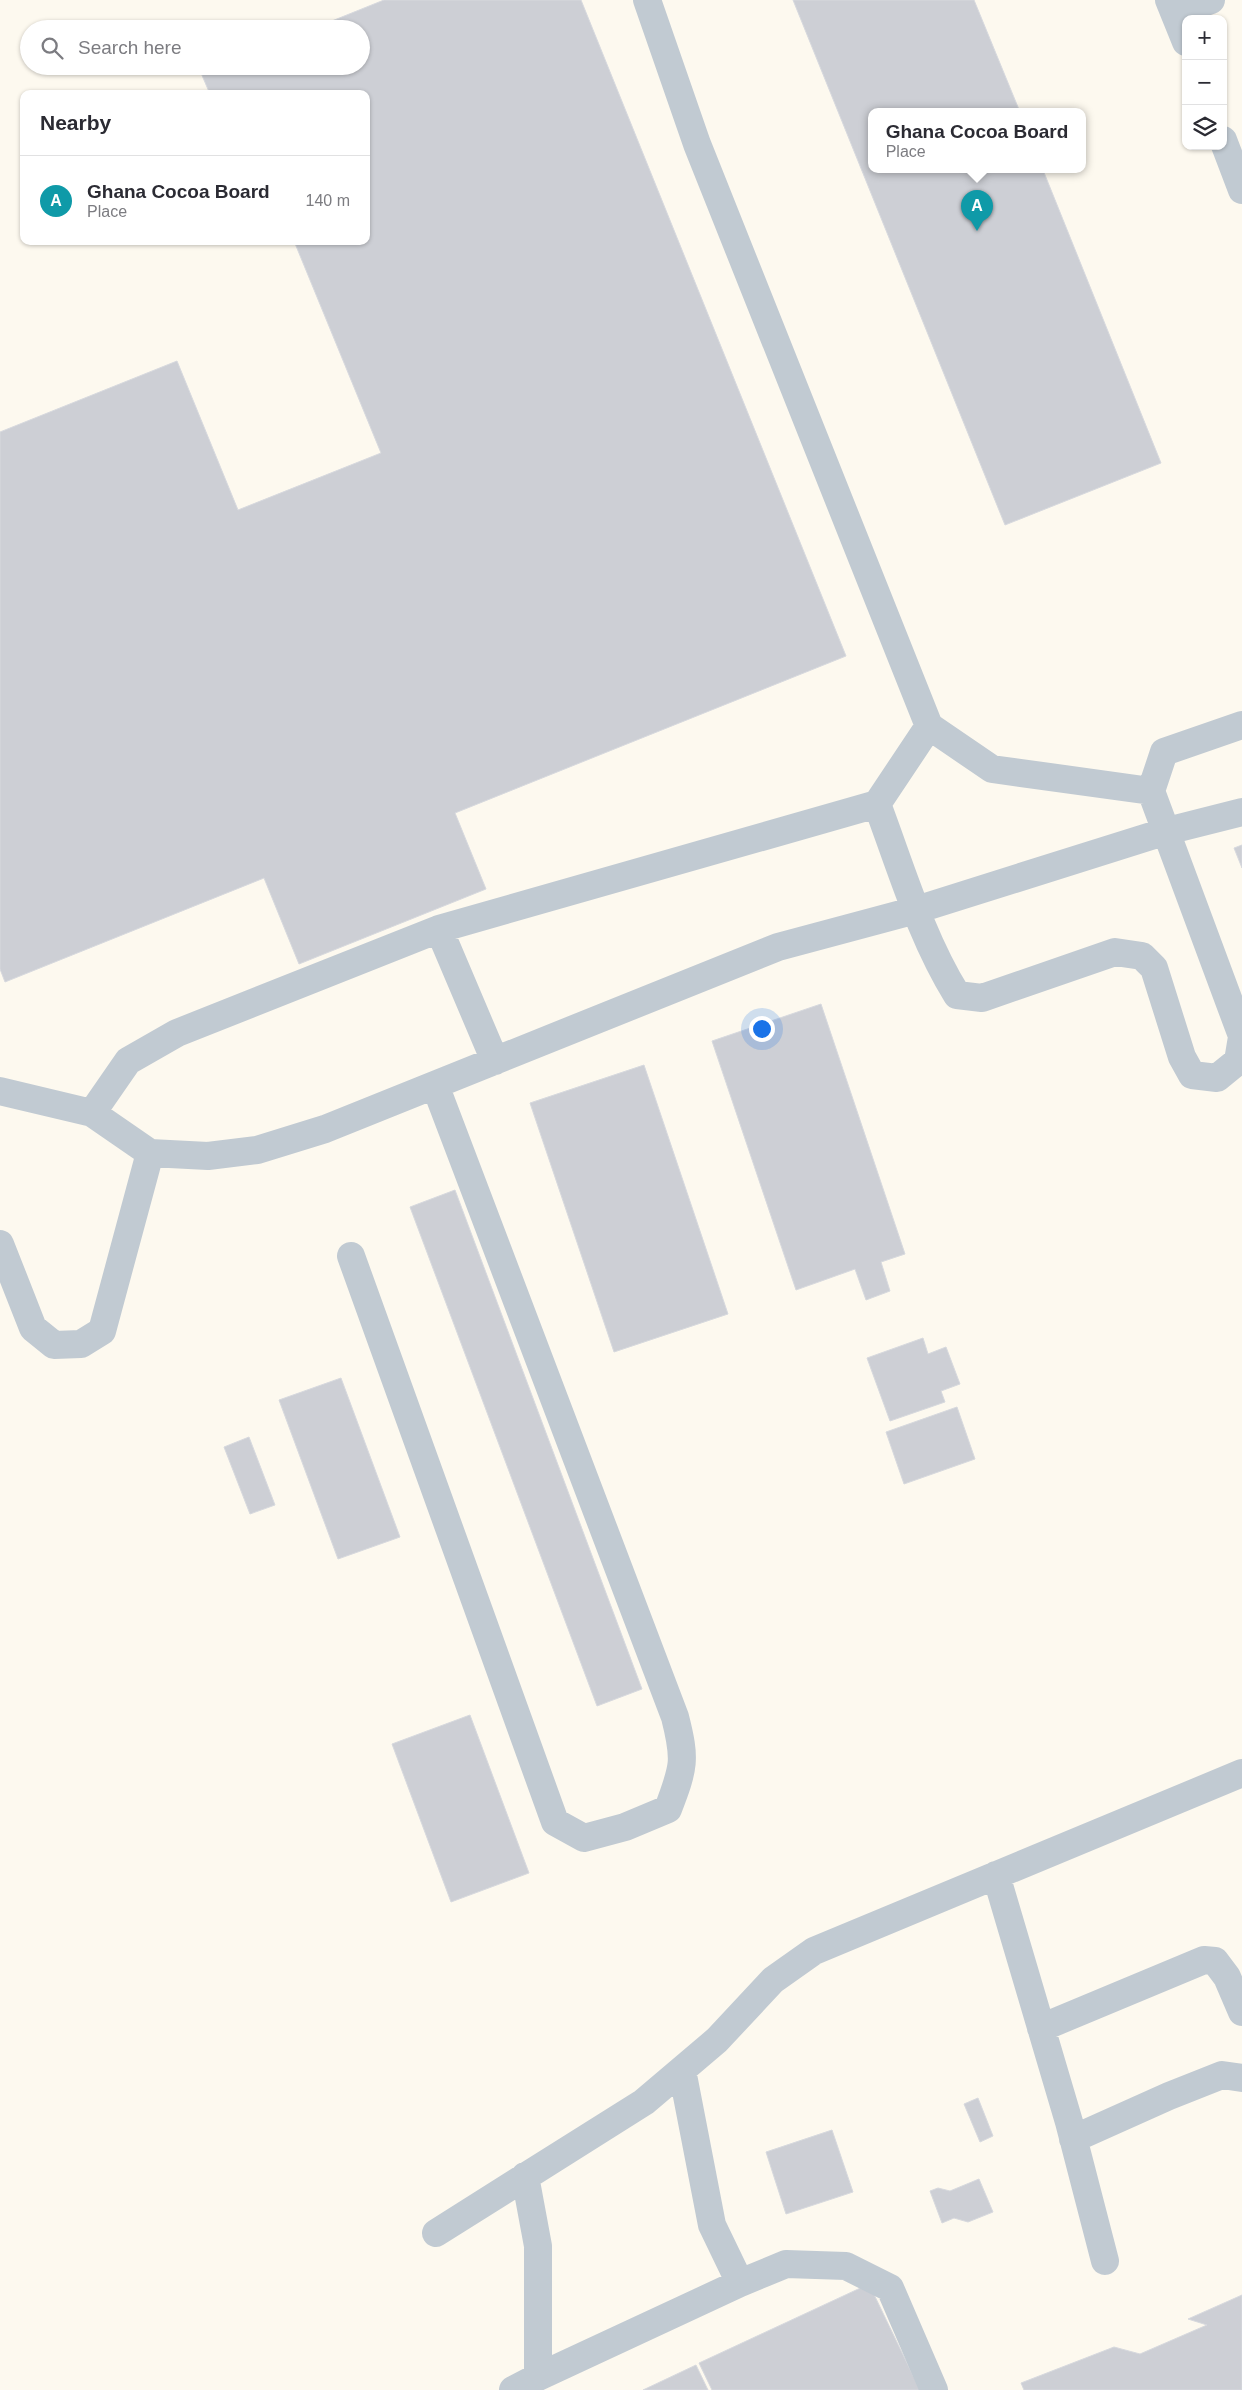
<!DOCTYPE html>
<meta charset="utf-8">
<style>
body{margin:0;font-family:Arial,sans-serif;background:#f7f7f7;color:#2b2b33}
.controls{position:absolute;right:15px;top:15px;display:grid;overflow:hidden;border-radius:10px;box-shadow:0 1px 4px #0004}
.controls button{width:45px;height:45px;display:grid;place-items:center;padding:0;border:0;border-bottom:1px solid #e1e1e2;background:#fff;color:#2b2b33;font:25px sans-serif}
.you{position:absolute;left:761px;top:1028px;width:18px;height:18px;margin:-12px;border:4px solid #fff;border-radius:50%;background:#1a73e8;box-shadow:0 0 0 8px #1a73e833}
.badge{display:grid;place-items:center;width:32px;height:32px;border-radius:50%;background:#2563eb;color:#fff;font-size:16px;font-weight:700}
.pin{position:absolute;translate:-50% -41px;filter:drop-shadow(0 1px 2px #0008)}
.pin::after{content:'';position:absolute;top:26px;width:18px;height:15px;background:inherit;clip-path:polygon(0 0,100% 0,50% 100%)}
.popup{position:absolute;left:868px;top:108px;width:218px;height:65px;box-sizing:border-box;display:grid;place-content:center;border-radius:10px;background:#fff;filter:drop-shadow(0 1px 4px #0005);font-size:16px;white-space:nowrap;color:#7c7c81}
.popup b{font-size:19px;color:#2b2b33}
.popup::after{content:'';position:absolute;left:50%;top:100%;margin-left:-10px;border:10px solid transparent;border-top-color:#fff}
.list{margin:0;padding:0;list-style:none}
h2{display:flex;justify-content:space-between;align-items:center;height:65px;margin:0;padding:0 20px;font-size:21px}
h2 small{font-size:16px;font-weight:400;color:#7c7c81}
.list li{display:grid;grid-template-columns:32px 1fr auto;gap:15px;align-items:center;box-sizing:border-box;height:90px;padding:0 20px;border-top:1px solid #e1e1e2}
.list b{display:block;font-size:19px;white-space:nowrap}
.list p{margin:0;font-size:16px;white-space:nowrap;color:#7c7c81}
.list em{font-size:16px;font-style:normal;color:#7c7c81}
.icon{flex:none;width:28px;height:28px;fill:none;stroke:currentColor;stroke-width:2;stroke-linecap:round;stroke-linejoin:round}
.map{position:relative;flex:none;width:1242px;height:2390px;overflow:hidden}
.search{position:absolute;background:#fff;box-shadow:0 1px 4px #0004;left:20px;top:20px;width:350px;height:55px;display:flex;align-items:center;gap:12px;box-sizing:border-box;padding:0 18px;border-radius:28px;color:#7c7c81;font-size:19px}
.panel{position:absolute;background:#fff;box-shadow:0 1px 4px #0004;left:20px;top:90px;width:350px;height:155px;border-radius:10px}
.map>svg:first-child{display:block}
.commercial{fill:#fdf9ef;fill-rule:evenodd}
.building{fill:#cdcfd5;stroke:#d7d9de}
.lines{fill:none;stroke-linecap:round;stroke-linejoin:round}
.minor{stroke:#c1cad2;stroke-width:28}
</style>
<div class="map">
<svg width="1242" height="2390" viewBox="0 0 1242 2390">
<rect width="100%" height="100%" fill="#f5f3f3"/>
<path class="commercial" d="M0,0h1242v2390h-1242zM1186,19h37v127h-37zM29,29h332v37h-332zM24,94h342v147h-342zM872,112h210v58h-210z"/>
<path class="building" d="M384,0h197l265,656 -391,157 31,76 -187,75 -35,-86 -259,104 -5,-13v-537l177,-71 61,149 143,-57 -87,-212h72v-147h-156l-9,-21 17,-7h143v-37h-49z
M793,0h181l46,112h-148v58h171l118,293 -156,62z
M1242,845v23l-8,-20z
M821,1004l84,250 -24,8 9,29 -24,9 -11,-31 -59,21 -84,-249z
M644,1065l84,249 -114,38 -84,-249z
M455,1190l187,499 -45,17 -187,-499z
M923,1338l5,16 18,-7 14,37 -19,7 4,11 -55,19 -23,-63z
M341,1378l59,159 -62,22 -59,-159z
M957,1407l18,52 -71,25 -18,-52z
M249,1437l26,68 -25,9 -26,-67z
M470,1715l59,158 -78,29 -59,-158z
M978,2098l15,38 -13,6 -16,-38z
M832,2130l21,62 -67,22 -20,-62z
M979,2179l14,33 -25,10 -14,-4 -12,5 -12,-32 8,-3 12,3z
M869,2284l51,106h-208l-13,-27z
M1242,2295v95h-218l-3,-7 93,-36 26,7 67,-29 -19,-6z
M696,2365l12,25h-65z"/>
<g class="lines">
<path class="minor" d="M647,0l50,144 232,582
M1169,0l17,42
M1175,13l36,-13
M1223,140l19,50
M1151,791l91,245
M877,804c24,64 44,133 80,191l25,3 133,-46 27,4 12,12 28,89 10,18 25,3 21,-17 4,-24
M439,929l56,132
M0,1091l92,22 58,40 58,3 49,-6 68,-21 453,-182 138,-37 251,-79 75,-19
M92,1113l36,-52 49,-28 262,-104 438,-125 52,-78 63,43 159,22 13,-39 78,-27
M0,1244l33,84 21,17 27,-1 21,-13 48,-178
M351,1256l204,566 29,16 41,-11 43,-18c16,-42 18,-49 7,-92l-240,-632
M996,1875l73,247 36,139
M1041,2028l163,-68 11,1 12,16 15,35
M682,2070l30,155 28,58 46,-19 60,2 44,22 44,102
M1073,2139l96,-43 53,-21 20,3
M436,2233l208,-131 73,-62 56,-60 41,-29 428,-178
M538,2377l202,-94
M513,2390l25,-13v-131l-13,-70"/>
</g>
</svg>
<div class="controls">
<button>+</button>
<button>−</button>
<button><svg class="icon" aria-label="layers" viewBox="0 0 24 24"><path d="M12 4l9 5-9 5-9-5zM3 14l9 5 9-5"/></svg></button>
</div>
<div class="you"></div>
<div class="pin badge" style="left:977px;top:231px;background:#0f9aa8">A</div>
<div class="popup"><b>Ghana Cocoa Board</b>Place</div>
<div class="search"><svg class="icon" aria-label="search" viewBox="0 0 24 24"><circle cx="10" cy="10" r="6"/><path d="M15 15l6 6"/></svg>Search here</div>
<section class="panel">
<h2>Nearby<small></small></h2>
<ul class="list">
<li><span class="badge" style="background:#0f9aa8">A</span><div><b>Ghana Cocoa Board</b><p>Place</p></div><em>140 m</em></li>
</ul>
</section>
</div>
